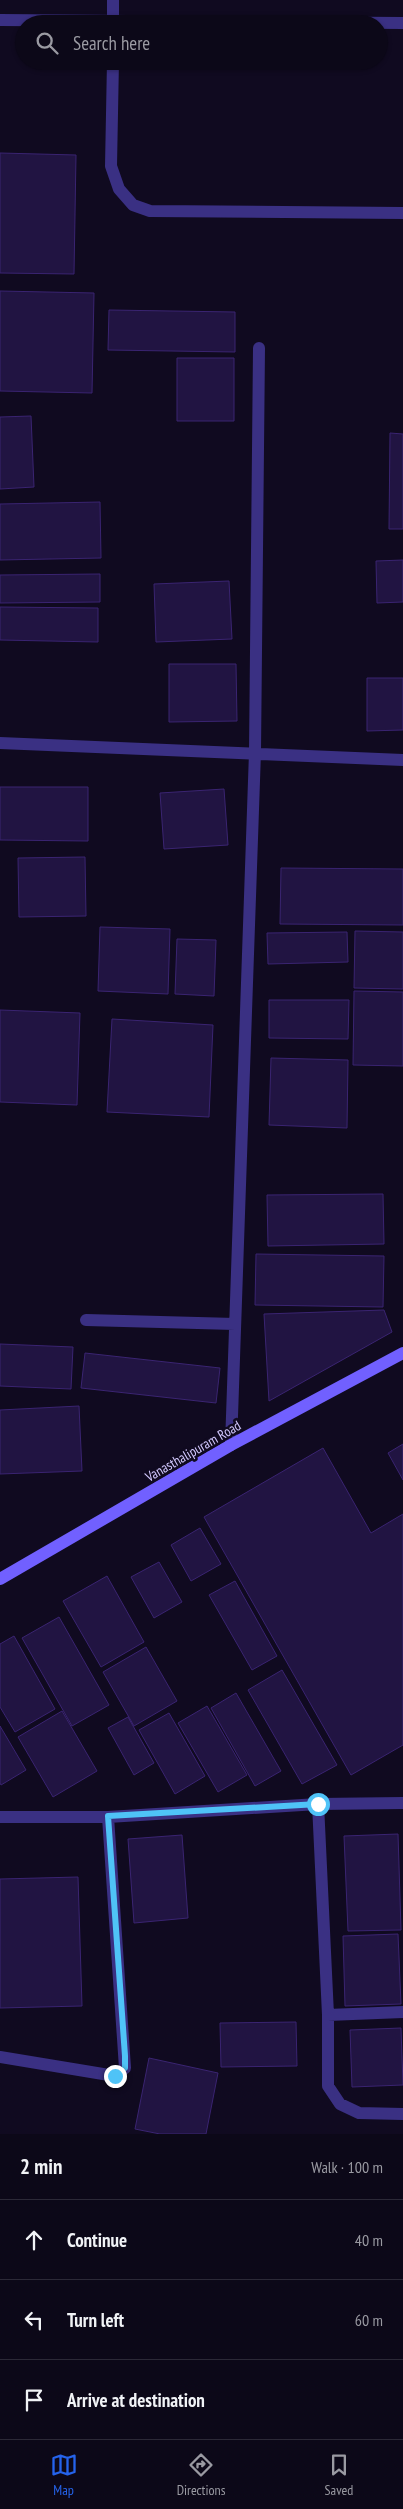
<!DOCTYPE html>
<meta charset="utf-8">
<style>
body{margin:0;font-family:"PT Sans Narrow",sans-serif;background:#151121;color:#f1f3f6}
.stop{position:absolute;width:15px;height:15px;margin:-11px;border:4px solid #4fc3f7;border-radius:50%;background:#fff}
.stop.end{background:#4fc3f7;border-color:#fff;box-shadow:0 1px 5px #0008}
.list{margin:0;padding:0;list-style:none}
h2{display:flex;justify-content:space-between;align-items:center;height:65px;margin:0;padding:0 20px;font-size:21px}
h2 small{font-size:16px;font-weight:400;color:#9a9aa2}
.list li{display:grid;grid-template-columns:32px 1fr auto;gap:15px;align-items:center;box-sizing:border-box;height:80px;padding:0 20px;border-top:1px solid #2c2937}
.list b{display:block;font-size:19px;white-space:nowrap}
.list em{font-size:16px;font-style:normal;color:#9a9aa2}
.icon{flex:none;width:28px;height:28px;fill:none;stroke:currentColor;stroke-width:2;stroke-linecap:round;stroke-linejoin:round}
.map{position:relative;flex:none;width:403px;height:2134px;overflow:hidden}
.search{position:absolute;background:#0c0818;box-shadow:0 1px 4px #0004;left:15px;right:15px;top:15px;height:55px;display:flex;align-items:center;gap:12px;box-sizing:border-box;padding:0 18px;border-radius:28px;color:#9a9aa2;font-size:19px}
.sheet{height:305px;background:#0c0818}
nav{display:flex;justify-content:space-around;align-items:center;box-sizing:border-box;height:70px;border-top:1px solid #2c2937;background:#0c0818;font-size:14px;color:#9a9aa2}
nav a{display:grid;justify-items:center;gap:2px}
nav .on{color:#2563eb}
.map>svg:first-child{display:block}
.building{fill:#211442;stroke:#3a2471}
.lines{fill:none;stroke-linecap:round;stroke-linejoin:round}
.street{stroke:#3a3083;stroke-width:12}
.secondary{stroke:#7160ff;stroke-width:12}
.route{stroke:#4fc3f7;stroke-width:6}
.labels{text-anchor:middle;stroke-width:5;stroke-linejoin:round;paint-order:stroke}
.street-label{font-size:14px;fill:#d3c9ff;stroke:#100a20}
</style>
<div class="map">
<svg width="403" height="2134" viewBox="0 0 403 2134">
<rect width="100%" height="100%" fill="#100a20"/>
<path class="building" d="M0,153l76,2 -2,119 -74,-1z
M0,291l94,2 -2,100 -92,-2z
M109,310l126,2v40l-127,-2z
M177,358h57v63h-57z
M31,416l3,71 -34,2v-72z
M390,433l13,1v95h-14z
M100,502l1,56 -101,2v-56z
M403,560v42l-26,1 -1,-42z
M100,574v28l-100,1v-28z
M229,581l3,58 -76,3 -2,-58z
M0,607l98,1v34l-98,-2z
M169,664h67l1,57 -68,1z
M367,678h36v52l-36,1z
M0,787h88v54l-88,-1z
M224,789l4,56 -64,4 -4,-56z
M85,857l1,59 -67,1 -1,-59z
M281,868l122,1v56l-123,-1z
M100,927l70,2 -2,65 -70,-3z
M355,931l48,1v57l-49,-1z
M347,932l1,30 -80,2 -1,-31z
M177,939l39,1 -2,56 -39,-2z
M354,991l49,1v74l-50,-1z
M269,1000h80l-1,39 -79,-1z
M0,1010l80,3 -3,92 -77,-3z
M112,1019l101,6 -4,92 -102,-5z
M271,1058l77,2 -1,68 -78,-3z
M383,1194l1,50 -116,2 -1,-51z
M256,1254l128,2 -1,51 -128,-2z
M384,1310l8,22 -123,69 -5,-87z
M0,1344l73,3 -2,42 -71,-3z
M85,1353l135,15 -4,35 -135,-15z
M79,1406l3,65 -82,3v-64z
M403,1444v36l-15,-27z
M323,1448l48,85 32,-19v231l-52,30 -147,-258z
M200,1528l21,36 -30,17 -20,-36z
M159,1562l23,40 -28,16 -23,-41z
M107,1576l37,66 -43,25 -38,-66z
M235,1581l42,75 -25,14 -43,-75z
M59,1617l50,88 -37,21 -50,-88z
M14,1636l41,73 -40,23 -15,-25v-63z
M146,1647l31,54 -43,25 -31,-54z
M282,1670l55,95 -35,19 -54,-94z
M236,1693l45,78 -26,15 -44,-78z
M207,1706l40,69 -29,17 -40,-69z
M62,1711l35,60 -44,26 -35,-60z
M169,1713l36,63 -30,18 -36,-64z
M128,1717l26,46 -20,12 -26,-47z
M0,1726l26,44 -25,15 -1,-2z
M398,1834l3,96 -53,1 -4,-95z
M182,1835l6,83 -54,5 -6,-84z
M78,1877l4,129 -82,2v-129z
M398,1934l3,70 -56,2 -2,-70z
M296,2022l1,44 -76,1 -1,-44z
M401,2028l2,57 -51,2 -2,-57z
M149,2058l69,15 -12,61h-46l-25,-5z"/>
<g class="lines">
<path class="street" d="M113,0v24
M0,20l403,3
M113,61l-2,105 8,23 14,16 17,6 253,2
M0,743l403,17
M86,1320l149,4
M231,1445l24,-693 4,-404
M318,1804l10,211v71l12,18 19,9 44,1
M0,1817h108l210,-13 85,-1
M328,2015l75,-3
M0,2057l115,19 10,-8 -17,-251"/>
<path class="secondary" d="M0,1579l231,-134 172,-92"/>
</g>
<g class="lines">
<path class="route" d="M115,2076l10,-8v-12l-17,-240 210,-12"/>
</g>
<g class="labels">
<g class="street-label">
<text transform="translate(193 1451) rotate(-30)" y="5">Vanasthalipuram Road</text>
</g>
</g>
</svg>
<div class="stop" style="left:318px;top:1804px"></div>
<div class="stop end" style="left:115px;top:2076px"></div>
<div class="search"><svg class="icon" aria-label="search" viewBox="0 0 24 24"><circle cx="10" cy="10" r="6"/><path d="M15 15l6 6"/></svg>Search here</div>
</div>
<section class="sheet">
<h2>2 min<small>Walk · 100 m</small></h2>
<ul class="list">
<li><svg class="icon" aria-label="ahead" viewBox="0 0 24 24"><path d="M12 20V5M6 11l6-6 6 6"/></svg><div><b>Continue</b></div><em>40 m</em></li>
<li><svg class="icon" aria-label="left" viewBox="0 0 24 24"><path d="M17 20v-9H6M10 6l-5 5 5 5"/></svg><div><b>Turn left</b></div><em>60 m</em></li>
<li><svg class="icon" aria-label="arrive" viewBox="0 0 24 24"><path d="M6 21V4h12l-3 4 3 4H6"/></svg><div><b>Arrive at destination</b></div></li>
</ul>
</section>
<nav>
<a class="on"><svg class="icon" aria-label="map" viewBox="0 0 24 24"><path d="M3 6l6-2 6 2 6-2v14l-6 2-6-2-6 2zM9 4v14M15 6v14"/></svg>Map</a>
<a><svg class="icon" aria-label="directions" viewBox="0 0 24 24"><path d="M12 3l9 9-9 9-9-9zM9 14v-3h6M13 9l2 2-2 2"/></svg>Directions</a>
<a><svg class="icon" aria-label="saved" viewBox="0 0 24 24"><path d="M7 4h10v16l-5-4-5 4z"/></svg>Saved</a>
</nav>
